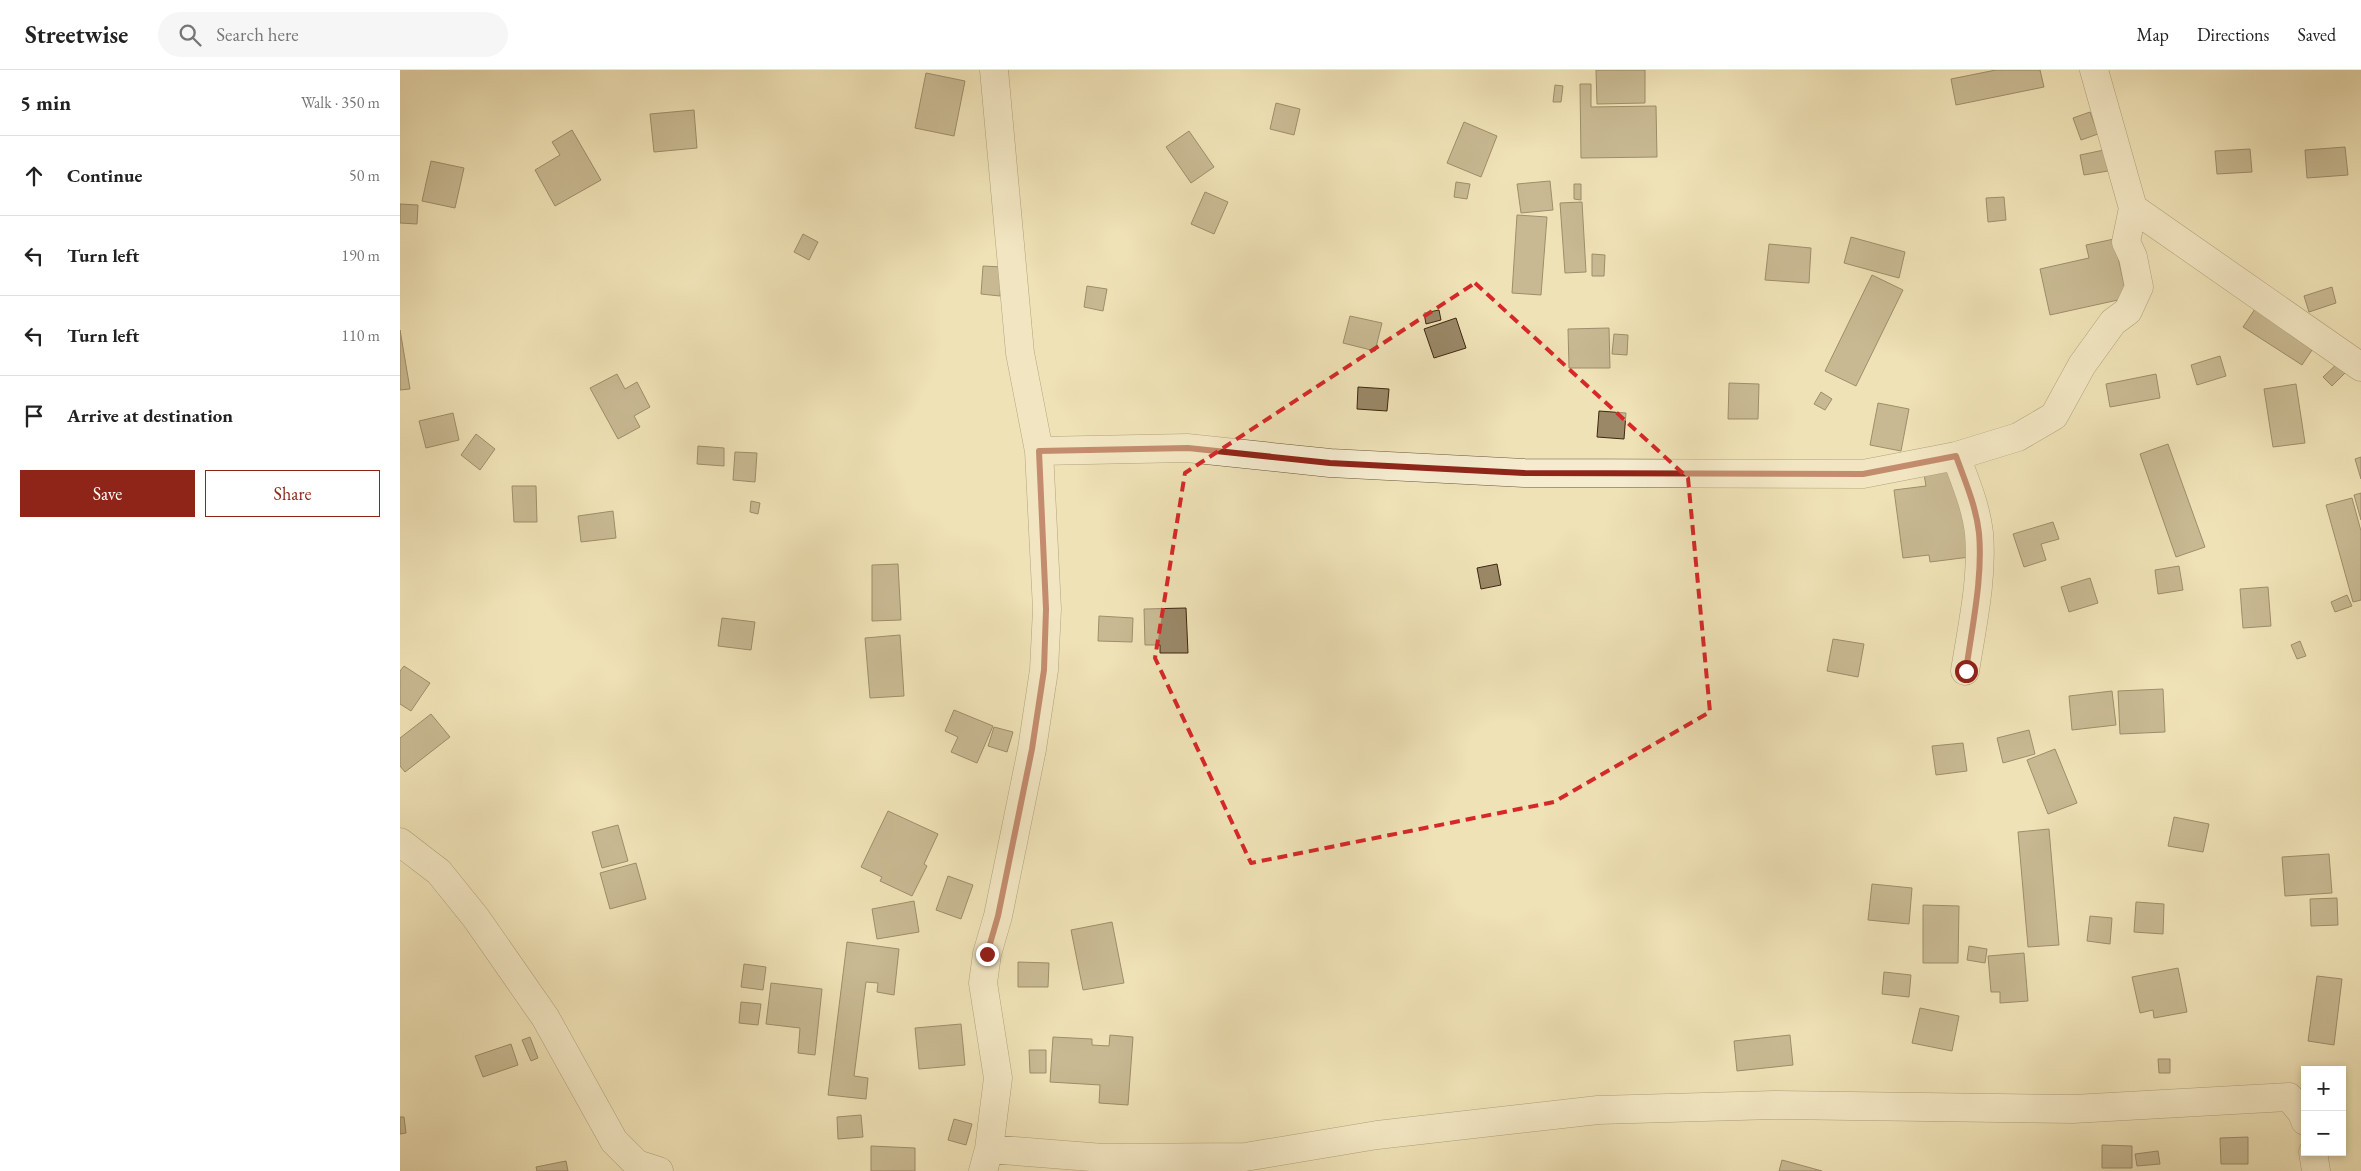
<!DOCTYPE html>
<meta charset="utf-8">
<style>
body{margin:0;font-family:"EB Garamond",serif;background:#f6f6f6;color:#222}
.controls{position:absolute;right:15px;bottom:15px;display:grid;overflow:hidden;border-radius:0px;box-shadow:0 2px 8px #0003}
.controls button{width:45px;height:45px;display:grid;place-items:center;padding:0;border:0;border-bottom:1px solid #e0e0e0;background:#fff;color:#222;font:25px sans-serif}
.stop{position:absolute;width:15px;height:15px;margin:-11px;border:4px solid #8f2418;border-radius:50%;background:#fff}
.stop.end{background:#8f2418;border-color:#fff;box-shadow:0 1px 5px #0008}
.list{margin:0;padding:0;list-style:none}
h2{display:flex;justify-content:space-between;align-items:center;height:65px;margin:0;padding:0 20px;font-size:21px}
h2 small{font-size:16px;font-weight:400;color:#767676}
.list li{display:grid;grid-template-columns:32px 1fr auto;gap:15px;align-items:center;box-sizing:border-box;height:80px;padding:0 20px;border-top:1px solid #e0e0e0}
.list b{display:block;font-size:19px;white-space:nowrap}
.list em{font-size:16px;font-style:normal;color:#767676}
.actions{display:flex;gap:10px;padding:15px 20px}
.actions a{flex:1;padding:11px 0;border:1px solid #8f2418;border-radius:0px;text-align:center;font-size:18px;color:#8f2418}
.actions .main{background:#8f2418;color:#fff}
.icon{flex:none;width:28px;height:28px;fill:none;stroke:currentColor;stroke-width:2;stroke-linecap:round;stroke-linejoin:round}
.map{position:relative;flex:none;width:1961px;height:1101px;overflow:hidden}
header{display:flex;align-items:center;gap:30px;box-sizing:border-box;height:70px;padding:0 25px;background:#fff;border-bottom:1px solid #e0e0e0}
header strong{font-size:24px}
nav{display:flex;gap:28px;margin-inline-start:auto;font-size:18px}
.search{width:350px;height:45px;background:#f6f6f6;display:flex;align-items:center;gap:12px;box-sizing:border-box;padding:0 18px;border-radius:28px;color:#767676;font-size:19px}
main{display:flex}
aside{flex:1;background:#fff}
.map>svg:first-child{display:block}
.building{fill:#9a8867;stroke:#3e2710}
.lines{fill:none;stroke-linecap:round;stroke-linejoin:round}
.minor-casing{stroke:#6a563a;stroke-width:29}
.minor{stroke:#f5ecd0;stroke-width:28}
.route{stroke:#8f2418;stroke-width:6}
.marked{fill:none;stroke:#d62828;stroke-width:4;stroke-dasharray:10 6;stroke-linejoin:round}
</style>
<header>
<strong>Streetwise</strong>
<div class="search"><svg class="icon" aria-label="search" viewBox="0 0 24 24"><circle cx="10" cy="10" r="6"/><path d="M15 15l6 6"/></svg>Search here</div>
<nav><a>Map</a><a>Directions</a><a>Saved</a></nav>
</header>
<main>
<aside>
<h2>5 min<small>Walk · 350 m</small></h2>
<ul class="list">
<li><svg class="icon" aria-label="ahead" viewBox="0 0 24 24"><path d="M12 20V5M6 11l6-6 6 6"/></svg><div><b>Continue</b></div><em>50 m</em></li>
<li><svg class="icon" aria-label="left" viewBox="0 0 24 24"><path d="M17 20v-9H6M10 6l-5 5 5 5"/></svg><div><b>Turn left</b></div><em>190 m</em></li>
<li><svg class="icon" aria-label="left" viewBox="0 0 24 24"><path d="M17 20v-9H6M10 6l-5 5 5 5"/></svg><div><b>Turn left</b></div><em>110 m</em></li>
<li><svg class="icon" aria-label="arrive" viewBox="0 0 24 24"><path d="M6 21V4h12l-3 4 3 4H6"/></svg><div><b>Arrive at destination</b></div></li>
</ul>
<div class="actions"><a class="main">Save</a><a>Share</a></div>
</aside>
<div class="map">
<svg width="1961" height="1101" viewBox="0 0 1961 1101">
<rect width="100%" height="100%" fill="#efe2b7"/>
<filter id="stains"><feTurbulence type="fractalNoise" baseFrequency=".004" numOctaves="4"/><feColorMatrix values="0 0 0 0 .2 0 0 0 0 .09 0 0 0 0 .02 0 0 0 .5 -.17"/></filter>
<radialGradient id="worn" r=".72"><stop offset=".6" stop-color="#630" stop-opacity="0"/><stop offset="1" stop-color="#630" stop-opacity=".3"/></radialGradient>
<path class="building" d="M1196,0h49v33l-48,1z
M1596,0h44l4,17 -88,18 -5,-26z
M526,3l39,8 -11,55 -39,-8z
M1180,14h11v23l65,-1 1,51 -76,1z
M1155,15l8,1 -2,16h-8z
M876,33l24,6 -6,26 -24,-6z
M294,40l3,38 -43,4 -4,-38z
M1690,42l8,22 -17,6 -8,-22z
M1064,52l33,14 -16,41 -34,-14z
M172,60l29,50 -46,26 -20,-36 25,-15 -8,-13z
M789,61l25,36 -23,16 -25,-36z
M1945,77l3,28 -41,3 -2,-28z
M1850,79l2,23 -35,2 -2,-23z
M1704,80l4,21 -24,4 -4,-20z
M31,91l33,7 -9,40 -33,-7z
M1150,111l3,29 -32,3 -4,-29z
M1056,112l14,2 -3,15 -13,-2z
M1174,114h7v16l-7,-1z
M805,122l23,10 -14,32 -23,-10z
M1604,127l2,23 -18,2 -2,-24z
M1182,132l4,70 -21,1 -5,-70z
M0,134l18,1 -1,19 -17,-1z
M1117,145l30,2 -6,78 -29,-2z
M403,164l15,8 -9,18 -15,-8z
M1451,167l54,15 -6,26 -55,-15z
M1714,169l13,59 -77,17 -10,-46 49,-11 -3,-13z
M1369,174l42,4 -2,35 -44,-3z
M1192,184l13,1 -1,21h-12z
M583,196l19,1 -2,29 -19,-2z
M1472,205l31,15 -47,96 -31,-15z
M687,216l20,3 -4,22 -19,-4z
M1932,217l4,16 -27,9 -5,-16z
M1857,236l59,38 -14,21 -59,-38z
M1039,240l2,10 -15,4 -2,-11z
M950,246l32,7 -7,28 -32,-8z
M1056,248l10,30 -32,10 -10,-29z
M1209,258l1,40h-41l-1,-39z
M0,260l10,59 -10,1z
M1214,264l14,1 -1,20 -15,-1z
M1820,286l6,20 -29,9 -6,-20z
M1939,292l8,9 -15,15 -9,-9z
M217,304l8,15 12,-7 13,25 -16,9 6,11 -22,12 -28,-51z
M1756,304l4,24 -50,9 -4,-23z
M1329,313l30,1 -1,35h-30z
M1896,314l9,59 -32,4 -9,-58z
M958,317l31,2 -2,22 -30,-2z
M1421,322l11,7 -7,11 -11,-6z
M1478,333l31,6 -8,42 -31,-6z
M1199,341l27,2 -2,26 -27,-2z
M53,343l6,27 -33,8 -7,-27z
M76,364l19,15 -15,21 -19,-15z
M1768,374l37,103 -29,10 -36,-103z
M298,376l26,2v18l-27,-2z
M335,382l22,1 -2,29 -22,-2z
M1961,387v22l-6,-20z
M1558,400l12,87 -40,5 -1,-7 -26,3 -9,-68 32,-4 -2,-12z
M112,416h24l1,36h-23z
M1961,423v27l-7,-25z
M1952,428l9,33v69l-8,2 -27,-97z
M351,431l9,2 -2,11 -8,-2z
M213,441l3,27 -35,4 -3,-26z
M1653,452l6,17 -18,5 5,16 -22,7 -11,-33z
M498,494l3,56 -29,1v-56z
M1097,494l4,21 -20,4 -4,-21z
M1779,496l4,24 -25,4 -3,-24z
M1690,508l8,25 -29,9 -8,-25z
M1868,517l3,39 -28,2 -3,-39z
M1947,525l5,11 -17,6 -4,-10z
M786,538l2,45h-28v-8h-15l-1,-36z
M699,546l34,2 -1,24 -34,-1z
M322,548l33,4 -4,28 -33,-4z
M500,565l4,61 -34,2 -5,-60z
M1433,569l31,5 -6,33 -31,-6z
M1900,571l6,15 -9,3 -6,-14z
M4,596l26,17 -19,28 -11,-7v-33z
M1763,619l2,43 -45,2 -2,-43z
M1712,621l4,34 -44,5 -3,-34z
M554,640l39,16 -16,37 -26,-11 7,-15 -13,-6z
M31,644l19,23 -45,35 -5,-6v-28z
M594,657l19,5 -6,20 -19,-6z
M1629,660l6,24 -32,9 -6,-25z
M1563,673l4,28 -31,4 -4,-29z
M1655,679l22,54 -29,11 -21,-54z
M488,741l50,23 -14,30 3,2 -15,30 -32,-15 2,-4 -21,-10z
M1774,747l35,7 -6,28 -35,-6z
M218,755l10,36 -26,7 -10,-36z
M1649,759l10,116 -31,2 -10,-115z
M1929,784l3,39 -47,3 -3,-39z
M236,793l10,36 -36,10 -10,-36z
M548,806l25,9 -12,34 -25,-9z
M1472,814l40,4 -3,36 -41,-4z
M1937,828l1,27 -27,1 -1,-27z
M514,831l5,31 -42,7 -5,-30z
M1736,832l28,2 -1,30 -29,-2z
M1523,835l36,1 -1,57h-35z
M1690,846l22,2 -2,26 -23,-3z
M712,852l12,61 -41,7 -12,-60z
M447,872l52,7 -5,46 -17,-3 1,-9 -12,-1 -12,94 14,2 -2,21 -38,-4z
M1569,876l18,3 -2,14 -18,-3z
M1624,883l4,48 -28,2v-11h-9l-3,-36z
M618,892l31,1 -1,24h-30z
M344,894l22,3 -3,23 -22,-3z
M1778,898l9,44 -33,6 -1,-8 -13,3 -8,-36z
M1484,902l27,3 -2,22 -27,-3z
M1917,906l25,3 -8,66 -26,-4z
M371,913l51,6 -7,66 -17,-2 2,-25 -34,-4z
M341,932l20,2 -3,21 -19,-2z
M1520,938l39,8 -7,35 -40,-8z
M561,954l4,41 -46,4 -4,-41z
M710,965l23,2 -5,68 -29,-2 1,-18 -50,-3 3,-45 39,2v6l17,1z
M1390,965l3,30 -56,6 -3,-30z
M130,967l8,21 -7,3 -9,-21z
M111,974l7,21 -35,12 -8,-21z
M629,980h17v23h-16z
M1758,989h12v14h-11z
M461,1045l2,22 -25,2 -1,-22z
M0,1047h4l2,16 -6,1z
M554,1049l18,5 -6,21 -18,-5z
M1848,1067v27h-27l-1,-26z
M1702,1075l30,1v22h-30z
M471,1076l44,2v23h-44z
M1758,1081l2,13 -23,2 -2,-12z
M1382,1090l40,11h-43z
M166,1091l2,10h-31l-1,-4z"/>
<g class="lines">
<g class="minor-casing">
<path id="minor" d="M1733,138l228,159
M639,381l148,-3 143,15 194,10 339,1 93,-18c9,25 20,50 23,77 4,45 -7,93 -14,138
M1556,386l62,-19 36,-21 28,-51 31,-43 15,-11 11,-24 -6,-30 -7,-15 7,-34 -39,-138
M0,772l39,30 37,46 69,99 69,124 23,23 22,7
M589,1079l114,9 142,-1 132,-22 221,-25 176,-5 299,4 216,-12 13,16 3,8
M1913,1082l3,19
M583,1101l6,-22 9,-71 -15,-95 4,-29 11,-38 34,-167 12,-79 3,-61 -8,-158 -19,-98 -26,-283"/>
</g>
<use href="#minor" class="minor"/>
</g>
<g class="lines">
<path class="route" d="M587,884l11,-38 34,-167 12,-79 2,-61 -7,-158 149,-3 142,15 194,10 339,1 93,-18c9,25 20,50 23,77 4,45 -7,93 -13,138"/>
</g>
<path d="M0 0H1961V1101H0ZM1075,213l213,195 22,234 -156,90 -303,61 -96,-205 30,-185z" fill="#efe2b7" fill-opacity=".55" fill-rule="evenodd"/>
<path class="marked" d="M1075,213l213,195 22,234 -156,90 -303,61 -96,-205 30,-185z"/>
<rect width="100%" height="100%" filter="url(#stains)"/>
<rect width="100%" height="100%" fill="url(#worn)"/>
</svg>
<div class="controls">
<button>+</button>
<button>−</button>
</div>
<div class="stop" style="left:1566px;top:601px"></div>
<div class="stop end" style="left:587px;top:884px"></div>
</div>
</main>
